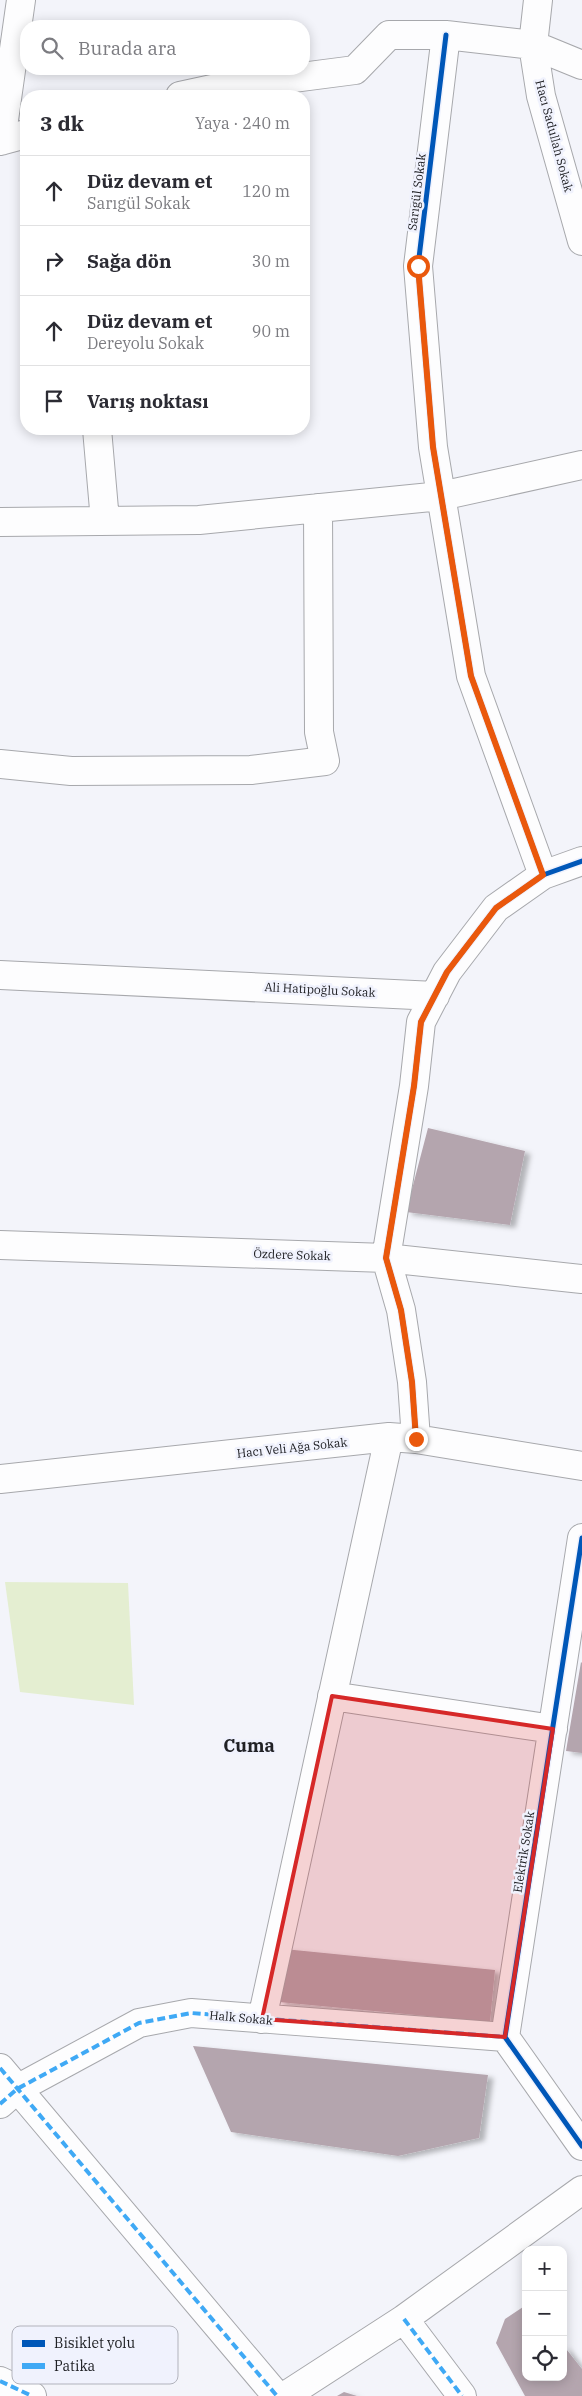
<!DOCTYPE html>
<html lang="tr">
<meta charset="utf-8">
<style>
body{margin:0;font-family:"IBM Plex Serif",serif;background:#f2f2f3;color:#2b2b33}
.controls{position:absolute;right:15px;bottom:15px;display:grid;overflow:hidden;border-radius:10px;box-shadow:0 2px 12px #0003}
.controls button{width:45px;height:45px;display:grid;place-items:center;padding:0;border:0;border-bottom:1px solid #e1e1e2;background:#fff;color:#2b2b33;font:25px sans-serif}
.stop{position:absolute;width:15px;height:15px;margin:-11px;border:4px solid #ea580c;border-radius:50%;background:#fff}
.stop.end{background:#ea580c;border-color:#fff;box-shadow:0 1px 5px #0008}
.list{margin:0;padding:0;list-style:none}
h2{display:flex;justify-content:space-between;align-items:center;height:65px;margin:0;padding:0 20px;font-size:21px}
h2 small{font-size:16px;font-weight:400;color:#7c7c81}
.list li{display:grid;grid-template-columns:32px 1fr auto;gap:15px;align-items:center;box-sizing:border-box;height:70px;padding:0 20px;border-top:1px solid #e1e1e2}
.list b{display:block;font-size:19px;white-space:nowrap}
.list p{margin:0;font-size:16px;white-space:nowrap;color:#7c7c81}
.list em{font-size:16px;font-style:normal;color:#7c7c81}
.icon{flex:none;width:28px;height:28px;fill:none;stroke:currentColor;stroke-width:2;stroke-linecap:round;stroke-linejoin:round}
.map{position:relative;flex:none;width:582px;height:2396px;overflow:hidden}
.search{position:absolute;background:#fff;box-shadow:0 2px 12px #0003;left:20px;top:20px;width:290px;height:55px;display:flex;align-items:center;gap:12px;box-sizing:border-box;padding:0 18px;border-radius:20px;color:#7c7c81;font-size:19px}
.panel{position:absolute;background:#fff;box-shadow:0 2px 12px #0003;left:20px;top:90px;width:290px;height:345px;border-radius:20px}
.map>svg:first-child{display:block}
.green{fill:#e4eed1}
.building{fill:#b4a5ae;filter:url(#shadow)}
.lines{fill:none;stroke-linecap:round;stroke-linejoin:round}
.minor-casing{stroke:#a7a8ac;stroke-width:30}
.minor{stroke:#fdfdfe;stroke-width:28}
.quiet{stroke:#3fa9f5;stroke-width:4;stroke-dasharray:8 4;stroke-linecap:butt}
.cycleway-casing{stroke:#f0f2fd;stroke-width:8}
.cycleway{stroke:#0057b8;stroke-width:5}
.route{stroke:#ea580c;stroke-width:6}
.marked{fill:#d62828;fill-opacity:0.2;stroke:#d62828;stroke-width:4;stroke-linejoin:round}
.labels{text-anchor:middle;stroke-width:5;stroke-linejoin:round;paint-order:stroke}
.street-label{font-size:12px;fill:#202125;stroke:#f0f2fd}
.district-label{font-size:18px;font-weight:bold;fill:#202125;stroke:#f0f2fd}
.key{fill:#f0f2fd;stroke:#b2b3bc;stroke-width:1}
.key-label{font-size:14px;fill:#202125}
</style>
<div class="map">
<svg width="582" height="2396" viewBox="0 0 582 2396">
<defs>
<filter id="shadow"><feDropShadow dx="5.5" dy="3" stdDeviation="2.5" flood-color="#0004"/></filter>
</defs>
<rect width="100%" height="100%" fill="#f3f4fa"/>
<path class="green" d="M5,1582l123,1 6,122 -114,-13z"/>
<path class="building" d="M428,1128l97,23 -15,74 -104,-13z
M581,1662l1,1v90l-16,-2z
M284,1949l211,21 -5,52 -211,-20z
M193,2046l295,29 -9,63 -81,18 -167,-24z
M526,2305v72h37v-32l19,24v27h-57l-29,-53 9,-24z
M344,2392l13,4h-20z"/>
<g class="lines">
<g class="minor-casing">
<path id="minor" d="M538,0l-5,45 8,51 41,145
M446,35l-28,231 15,181 38,229 72,199
M180,96l37,-8 138,-18 34,-35h57l87,10 49,20
M0,141l26,-7
M1,141l20,-141
M97,429l8,92
M0,522l199,-2 242,-24 141,-31
M0,764l71,7 180,-1 74,-9 -6,-29 -1,-224
M0,975l435,21
M0,1245l386,13 196,21
M416,1439l-4,-57 -11,-72 -15,-52 28,-172 7,-64 26,-50 49,-64 47,-33 39,-14
M0,1479l389,-42 27,2 166,27
M582,1538l-77,499 77,109
M332,1696l221,33
M262,2019l127,-582
M0,2068l277,328
M0,2104l17,-15 122,-66 52,-10 314,24
M404,2319l58,77
M0,2381l32,15
M285,2396l119,-77 178,-129"/>
</g>
<use href="#minor" class="minor"/>
<path class="quiet" d="M0,2068l277,328
M0,2104l17,-15 122,-66 52,-10 314,24
M404,2319l58,77
M0,2381l32,15"/>
<g class="cycleway-casing">
<path id="cycleway" d="M446,35l-28,231 15,181 38,229 72,199
M416,1439l-4,-57 -11,-72 -15,-52 28,-172 7,-64 26,-50 49,-64 47,-33 39,-14
M582,1538l-77,499 77,109"/>
</g>
<use href="#cycleway" class="cycleway"/>
</g>
<g class="lines">
<path class="route" d="M416,1439l-4,-57 -11,-72 -15,-52 28,-172 7,-64 26,-50 49,-64 47,-33 -72,-199 -38,-229 -15,-181"/>
</g>
<path class="marked" d="M332,1696l221,33 -48,308 -243,-18z"/>
<g class="labels">
<g class="street-label">
<text transform="translate(554 136) rotate(75)" y="4">Hacı Sadullah Sokak</text>
<text transform="translate(417 192) rotate(-83)" y="4">Sarıgül Sokak</text>
<text transform="translate(320 990) rotate(3)" y="4">Ali Hatipoğlu Sokak</text>
<text transform="translate(292 1255) rotate(2)" y="4">Özdere Sokak</text>
<text transform="translate(292 1448) rotate(-6)" y="4">Hacı Veli Ağa Sokak</text>
<text transform="translate(524 1852) rotate(-81)" y="4">Elektrik Sokak</text>
<text transform="translate(241 2018) rotate(5)" y="4">Halk Sokak</text>
</g>
<g class="district-label">
<text x="249" y="1752">Cuma</text>
</g>
</g>
<rect x="12" y="2326" width="166" height="58" rx="8" class="key"/>
<rect x="22" y="2340" width="23" height="7" fill="#0057b8"/>
<rect x="22" y="2363" width="23" height="6" fill="#3fa9f5"/>
<g class="key-label">
<text x="54" y="2348">Bisiklet yolu</text>
<text x="54" y="2371">Patika</text>
</g>
</svg>
<div class="controls">
<button>+</button>
<button>−</button>
<button><svg class="icon" aria-label="locate" viewBox="0 0 24 24"><circle cx="12" cy="12" r="6"/><path d="M12 2v4M12 18v4M2 12h4M18 12h4"/></svg></button>
</div>
<div class="stop" style="left:418px;top:266px"></div>
<div class="stop end" style="left:416px;top:1439px"></div>
<div class="search"><svg class="icon" aria-label="search" viewBox="0 0 24 24"><circle cx="10" cy="10" r="6"/><path d="M15 15l6 6"/></svg>Burada ara</div>
<section class="panel">
<h2>3 dk<small>Yaya · 240 m</small></h2>
<ul class="list">
<li><svg class="icon" aria-label="ahead" viewBox="0 0 24 24"><path d="M12 20V5M6 11l6-6 6 6"/></svg><div><b>Düz devam et</b><p>Sarıgül Sokak</p></div><em>120 m</em></li>
<li><svg class="icon" aria-label="right" viewBox="0 0 24 24"><path d="M7 20v-9h11M14 6l5 5-5 5"/></svg><div><b>Sağa dön</b></div><em>30 m</em></li>
<li><svg class="icon" aria-label="ahead" viewBox="0 0 24 24"><path d="M12 20V5M6 11l6-6 6 6"/></svg><div><b>Düz devam et</b><p>Dereyolu Sokak</p></div><em>90 m</em></li>
<li><svg class="icon" aria-label="arrive" viewBox="0 0 24 24"><path d="M6 21V4h12l-3 4 3 4H6"/></svg><div><b>Varış noktası</b></div></li>
</ul>
</section>
</div>
